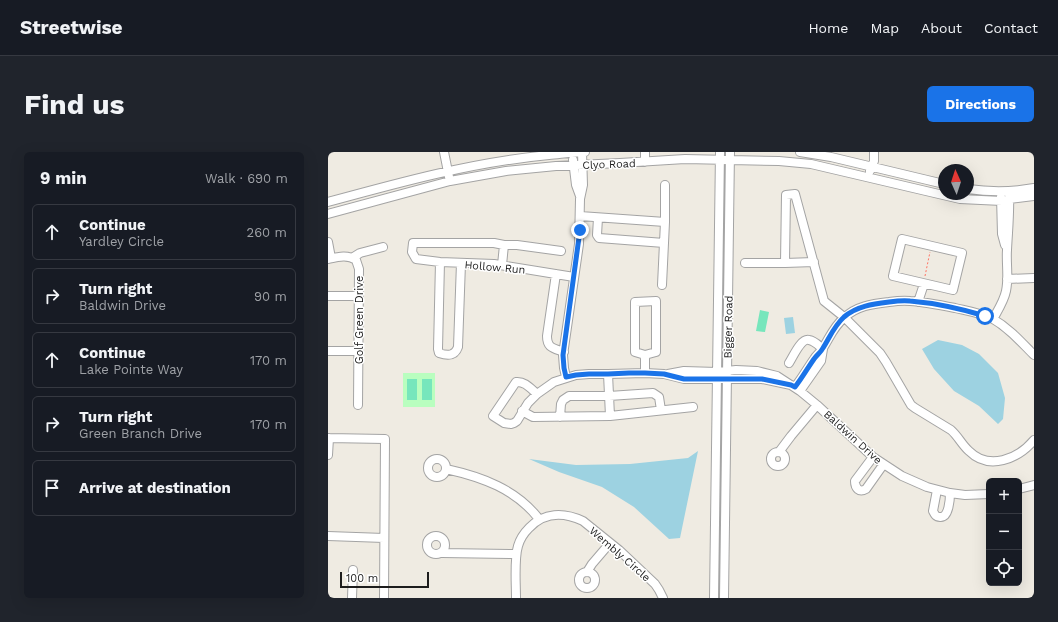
<!DOCTYPE html>
<meta charset="utf-8">
<style>
body{margin:0;font-family:"Work Sans",sans-serif;background:#20242c;color:#f1f3f6}
.controls{position:absolute;right:12px;bottom:12px;display:grid;overflow:hidden;border-radius:6px;box-shadow:0 4px 16px #0002}
.controls button{width:36px;height:36px;display:grid;place-items:center;padding:0;border:0;border-bottom:1px solid #363941;background:#171b24;color:#f1f3f6;font:20px sans-serif}
.compass{position:absolute;left:610px;top:12px;width:36px;height:36px;border-radius:50%;background:#171b24;box-shadow:0 4px 16px #0002;rotate:357deg}
.scale{position:absolute;left:12px;bottom:10px;width:89px;box-sizing:border-box;padding-left:4px;border:2px solid #1d1d1d;border-top:0;font-size:11px;line-height:14px;white-space:nowrap;color:#1d1d1d;-webkit-text-stroke:3px #fff;paint-order:stroke}
.stop{position:absolute;width:12px;height:12px;margin:-9px;border:3px solid #1a73e8;border-radius:50%;background:#fff}
.stop.end{background:#1a73e8;border-color:#fff;box-shadow:0 1px 4px #0008}
.list{margin:0;padding:0;list-style:none}
h2{display:flex;justify-content:space-between;align-items:center;height:52px;margin:0;padding:0 16px;font-size:17px}
h2 small{font-size:13px;font-weight:400;color:#9ea1a6}
.list li{display:grid;grid-template-columns:26px 1fr auto;gap:12px;align-items:center;box-sizing:border-box;height:56px;margin:0 8px 8px;padding:0 8px;border:1px solid #363941;border-radius:6px}
.list b{display:block;font-size:15px;white-space:nowrap}
.list p{margin:0;font-size:13px;white-space:nowrap;color:#9ea1a6}
.list em{font-size:13px;font-style:normal;color:#9ea1a6}
.icon{flex:none;width:22px;height:22px;fill:none;stroke:currentColor;stroke-width:2;stroke-linecap:round;stroke-linejoin:round}
.map{position:relative;flex:none;width:706px;height:446px;overflow:hidden;border-radius:6px}
header{display:flex;align-items:center;gap:24px;box-sizing:border-box;height:56px;padding:0 20px;background:#171b24;border-bottom:1px solid #363941}
header strong{font-size:19px}
nav{display:flex;gap:22px;margin-inline-start:auto;font-size:14px}
.intro{display:flex;align-items:center;justify-content:space-between;box-sizing:border-box;height:96px;padding:0 24px}
h1{margin:0;font-size:28px}
.button{padding:10px 18px;border-radius:6px;background:#1a73e8;color:#fff;font-size:14px;font-weight:700}
main{display:flex;gap:24px;padding:0 24px}
aside{flex:1;background:#171b24;border-radius:6px;box-shadow:0 4px 16px #0002}
.map>svg:first-child{display:block}
.park{fill:#b9febf}
.pitch{fill:#77e6bc}
.water{fill:#9dd2e1}
.lines{fill:none;stroke-linecap:round;stroke-linejoin:round}
.minor-casing{stroke:#a4a4a4;stroke-width:10}
.path{stroke:#ff7363;stroke-width:1;stroke-dasharray:2 2;stroke-linecap:butt}
.minor{stroke:#fff;stroke-width:8}
.route{stroke:#1a73e8;stroke-width:5}
.labels{text-anchor:middle;stroke-width:3;stroke-linejoin:round;paint-order:stroke}
.street-label{font-size:11px;fill:#1d1d1d;stroke:#fff}
</style>
<header>
<strong>Streetwise</strong>
<nav><a>Home</a><a>Map</a><a>About</a><a>Contact</a></nav>
</header>
<div class="intro"><h1>Find us</h1><a class="button">Directions</a></div>
<main>
<aside>
<h2>9 min<small>Walk · 690 m</small></h2>
<ul class="list">
<li><svg class="icon" aria-label="ahead" viewBox="0 0 24 24"><path d="M12 20V5M6 11l6-6 6 6"/></svg><div><b>Continue</b><p>Yardley Circle</p></div><em>260 m</em></li>
<li><svg class="icon" aria-label="right" viewBox="0 0 24 24"><path d="M7 20v-9h11M14 6l5 5-5 5"/></svg><div><b>Turn right</b><p>Baldwin Drive</p></div><em>90 m</em></li>
<li><svg class="icon" aria-label="ahead" viewBox="0 0 24 24"><path d="M12 20V5M6 11l6-6 6 6"/></svg><div><b>Continue</b><p>Lake Pointe Way</p></div><em>170 m</em></li>
<li><svg class="icon" aria-label="right" viewBox="0 0 24 24"><path d="M7 20v-9h11M14 6l5 5-5 5"/></svg><div><b>Turn right</b><p>Green Branch Drive</p></div><em>170 m</em></li>
<li><svg class="icon" aria-label="arrive" viewBox="0 0 24 24"><path d="M6 21V4h12l-3 4 3 4H6"/></svg><div><b>Arrive at destination</b></div></li>
</ul>
</aside>
<div class="map">
<svg width="706" height="446" viewBox="0 0 706 446">
<rect width="100%" height="100%" fill="#efebe2"/>
<path class="park" d="M75,221h32v34h-32z"/>
<path class="pitch" d="M432,158l9,2 -4,20 -9,-1z
M79,227h10v21h-10z
M94,227h10v21h-10z"/>
<path class="water" d="M465,165l2,16 -9,1 -2,-16z
M610,188l24,5 17,9 19,19 7,25 -2,21 -5,5 -19,-18 -25,-15 -20,-22 -12,-20z
M370,299l-18,87 -11,1 -35,-32 -32,-20 -43,-15 -30,-13 47,6 54,-1 58,-6z"/>
<g class="lines">
<g class="minor-casing">
<path id="minor" d="M116,0l5,25
M317,0v10
M472,0l31,5 113,27
M245,8l3,25 4,11
M542,19l4,-10v-9
M640,37c22,3 44,3 66,-1
M673,45l1,37 3,11
M0,50c73,-20 146,-40 221,-47 12,-1 24,-3 36,-3
M0,62l122,-33 56,-10 50,-5 64,-3 65,-4 94,2 32,3 149,35 42,2 7,-2 25,-3
M252,64l85,6
M270,66l-1,17 2,3 65,5
M574,87l60,14 -9,37 -60,-14z
M0,90l3,16
M176,93l-10,-2h-81l-1,9 4,7 24,3 54,2 80,13
M24,106l8,-5 23,-6
M0,107c9,-2 20,-5 28,1l3,9 -1,136
M112,110l-2,87 1,4c9,3 16,3 19,-6l3,-84
M417,111h40l29,-1
M457,111l1,-68 9,-1 29,107 20,16 36,36 6,9 25,43 4,3 36,22c7,6 11,15 18,21 20,20 49,8 65,-11
M174,113l2,-20h13l44,6
M228,122l-9,62c0,12 6,12 17,16
M679,127l27,-1
M334,133l3,-63v-37
M0,144h31
M590,150l6,-18
M665,167c5,-9 11,-18 13,-28 3,-14 0,-27 1,-41 1,-20 3,-39 2,-59
M0,199h30
M461,211c4,-6 12,-25 20,-23 6,1 10,6 14,9
M317,221v-18l-10,-3v-50l21,-1v51l-11,3
M280,222l2,42
M340,222l16,-3 33,1 19,-2 21,1 20,5 23,15 17,14 56,52 29,19 25,11 23,6 15,2 24,-1
M238,225l-2,-9 -1,-13 16,-111 1,-45 3,-14 -1,-33
M467,235c7,-9 12,-18 19,-28 2,-4 7,-7 9,-11 7,-11 11,-22 21,-30 12,-12 28,-14 45,-16 7,-1 14,-2 21,-1 15,1 30,4 45,7 13,3 26,5 38,11 16,9 28,23 41,36
M472,239l21,-30 2,-12
M209,242c-6,-5 -12,-13 -21,-12l-23,34 11,7 7,1 3,-1 3,-2 11,-18 9,-9 17,-12 22,-7 13,-1h19l37,-1 19,1 20,5h78l29,6
M194,259l11,6 77,-1 83,-9
M232,265l1,-13 2,-4 6,-4h40l44,-3 6,4 2,13
M0,286l57,1 -1,159
M451,300l12,-16 26,-31
M443 307a7 7 0 1 1 14 0a7 7 0 1 1-14 0Z
M0,303l1,-17
M545,305l-18,24c0,7 4,12 11,8l17,-24
M100 316a9 9 0 1 1 18 0a9 9 0 1 1-18 0Z
M118,317c36,8 70,20 93,50
M691,337l15,-4
M609,338l-4,21c2,4 3,6 7,6 9,1 10,-18 10,-24
M99 393a9 9 0 1 1 18 0a9 9 0 1 1-18 0Z
M0,384l56,2
M114,401l74,1
M251 428a8 8 0 1 1 16 0a8 8 0 1 1-16 0Z
M259,420l5,-8 18,-21
M24,446l1,-28
M188,446c0,-15 -2,-39 2,-52 2,-7 6,-13 11,-18 15,-16 35,-16 54,-7l36,29 36,34 4,6 4,8
M386,446l6,-446
M396,446l6,-446"/>
</g>
<path class="path" d="M597,124l5,-24"/>
<use href="#minor" class="minor"/>
</g>
<g class="lines">
<path class="route" d="M252,78l-17,125 1,13 2,9 10,-2 13,-1h19l21,-1h16l19,1 20,5h78l29,6 4,2c7,-9 12,-18 19,-28 3,-4 7,-7 9,-11 7,-11 11,-22 21,-31 13,-11 29,-13 45,-15 7,-1 14,-2 21,-1 24,2 52,8 75,15"/>
</g>
<g class="labels">
<g class="street-label">
<text transform="translate(281 12) rotate(-2)" y="4">Clyo Road</text>
<text transform="translate(167 115) rotate(5)" y="4">Hollow Run</text>
<text transform="translate(31 168) rotate(-90)" y="4">Golf Green Drive</text>
<text transform="translate(400 175) rotate(-89)" y="4">Bigger Road</text>
<text transform="translate(525 285) rotate(42)" y="4">Baldwin Drive</text>
<text transform="translate(292 402) rotate(41)" y="4">Wembly Circle</text>
</g>
</g>
</svg>
<div class="controls">
<button>+</button>
<button>−</button>
<button><svg class="icon" aria-label="locate" viewBox="0 0 24 24"><circle cx="12" cy="12" r="6"/><path d="M12 2v4M12 18v4M2 12h4M18 12h4"/></svg></button>
</div>
<svg class="compass" viewBox="-18 -18 36 36"><path d="M0-13l5 13h-10z" fill="#e53935"/><path d="M0 13l5-13h-10z" fill="#9ea1a6"/></svg>
<div class="scale">100 m</div>
<div class="stop" style="left:657px;top:164px"></div>
<div class="stop end" style="left:252px;top:78px"></div>
</div>
</main>
